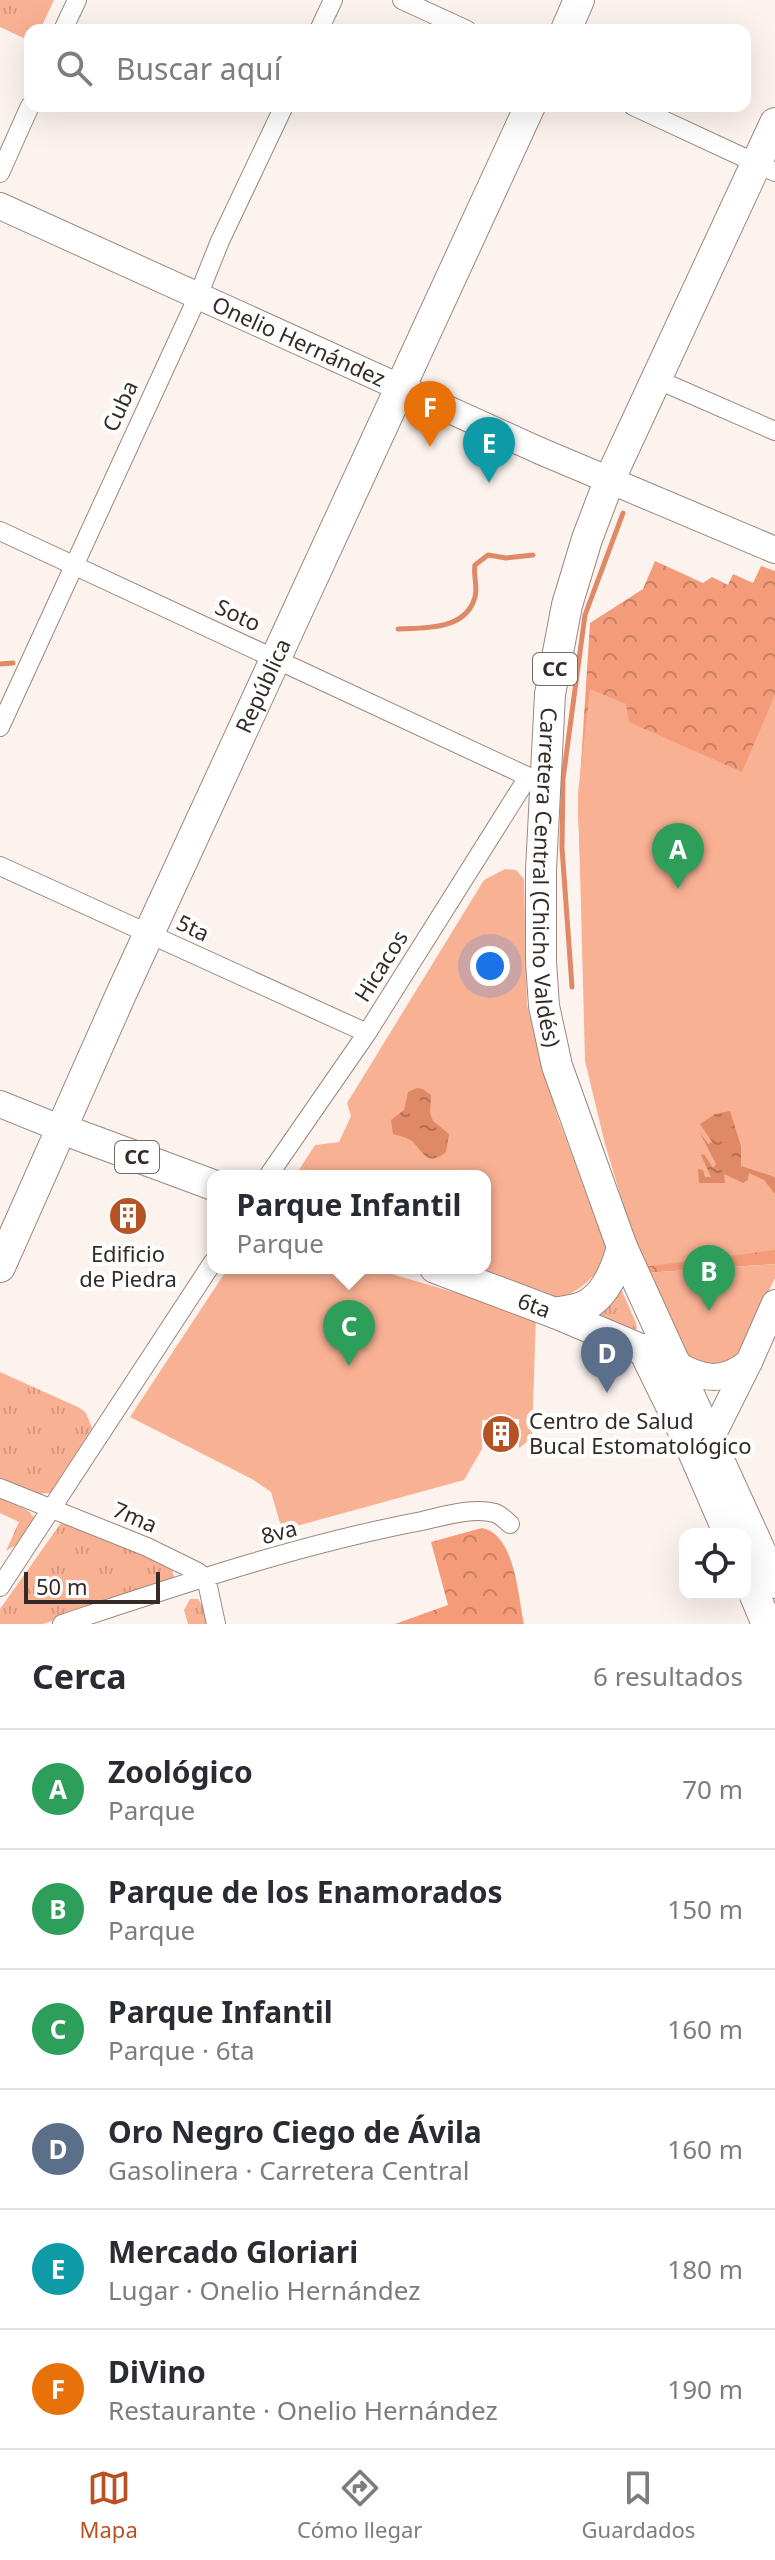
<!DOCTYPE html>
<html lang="es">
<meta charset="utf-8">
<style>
body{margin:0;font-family:"Noto Sans",sans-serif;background:#f2f2f3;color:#2b2b33}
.controls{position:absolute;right:24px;bottom:24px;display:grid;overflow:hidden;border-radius:16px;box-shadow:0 8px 32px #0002}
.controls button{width:72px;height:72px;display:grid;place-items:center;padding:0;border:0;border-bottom:2px solid #e1e1e2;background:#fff;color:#2b2b33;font:40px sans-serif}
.scale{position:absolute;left:24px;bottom:20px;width:136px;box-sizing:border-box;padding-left:8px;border:4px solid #342b28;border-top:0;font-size:22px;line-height:28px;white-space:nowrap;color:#342b28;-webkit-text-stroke:6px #fff;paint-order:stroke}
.you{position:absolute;left:490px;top:966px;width:28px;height:28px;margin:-20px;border:6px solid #fff;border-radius:50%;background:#1a73e8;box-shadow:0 0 0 12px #1a73e833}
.badge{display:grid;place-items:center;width:52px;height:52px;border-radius:50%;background:#b75224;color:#fff;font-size:26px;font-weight:700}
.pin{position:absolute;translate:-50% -66px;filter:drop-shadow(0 2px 4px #0008)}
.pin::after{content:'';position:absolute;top:42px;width:28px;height:24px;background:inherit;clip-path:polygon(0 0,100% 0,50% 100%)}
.popup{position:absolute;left:207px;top:1170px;width:284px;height:104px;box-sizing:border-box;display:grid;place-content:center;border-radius:16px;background:#fff;filter:drop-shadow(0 2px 6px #0005);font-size:26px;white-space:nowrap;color:#7c7c81}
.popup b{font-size:30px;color:#2b2b33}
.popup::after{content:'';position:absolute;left:50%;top:100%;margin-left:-16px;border:16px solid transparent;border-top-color:#fff}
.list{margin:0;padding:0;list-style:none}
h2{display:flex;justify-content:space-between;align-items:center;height:104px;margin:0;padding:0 32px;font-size:34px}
h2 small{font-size:26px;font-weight:400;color:#7c7c81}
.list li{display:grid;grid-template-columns:52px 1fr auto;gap:24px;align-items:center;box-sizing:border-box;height:120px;padding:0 32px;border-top:2px solid #e1e1e2}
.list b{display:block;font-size:30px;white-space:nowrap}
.list p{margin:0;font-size:26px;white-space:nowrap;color:#7c7c81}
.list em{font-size:26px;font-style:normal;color:#7c7c81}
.icon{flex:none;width:44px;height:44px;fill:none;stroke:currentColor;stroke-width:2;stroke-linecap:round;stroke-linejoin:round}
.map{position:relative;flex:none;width:775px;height:1624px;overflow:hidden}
.search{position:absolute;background:#fff;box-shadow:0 8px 32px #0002;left:24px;right:24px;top:24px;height:88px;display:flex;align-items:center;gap:20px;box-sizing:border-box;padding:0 28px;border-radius:16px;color:#7c7c81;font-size:30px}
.sheet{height:824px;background:#fff}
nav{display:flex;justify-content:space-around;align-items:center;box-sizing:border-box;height:112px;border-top:2px solid #e1e1e2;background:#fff;font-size:22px;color:#7c7c81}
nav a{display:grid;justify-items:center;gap:4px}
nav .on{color:#b75224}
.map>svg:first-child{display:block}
.grass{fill:url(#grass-tufts)}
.forest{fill:url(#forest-crowns)}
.park{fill:#f9b194}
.water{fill:url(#water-ripples)}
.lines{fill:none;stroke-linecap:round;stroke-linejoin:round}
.stream{stroke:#df8966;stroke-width:5}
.street-casing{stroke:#9c887f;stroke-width:20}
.secondary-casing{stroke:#9c887f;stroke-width:28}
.primary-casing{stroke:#9c887f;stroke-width:32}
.street{stroke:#fff;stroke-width:18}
.secondary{stroke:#fff;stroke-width:26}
.primary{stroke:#fff;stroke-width:30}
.labels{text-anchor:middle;stroke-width:8;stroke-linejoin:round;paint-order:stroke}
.shield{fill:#fff;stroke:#716b68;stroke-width:2}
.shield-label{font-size:20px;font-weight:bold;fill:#342b28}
.street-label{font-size:22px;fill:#342b28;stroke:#fff}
.poi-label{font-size:22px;fill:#342b28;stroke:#fff}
</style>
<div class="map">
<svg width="775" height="1624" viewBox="0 0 775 1624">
<defs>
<pattern id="grass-tufts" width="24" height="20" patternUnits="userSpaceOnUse" patternTransform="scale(2)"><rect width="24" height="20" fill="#f9b194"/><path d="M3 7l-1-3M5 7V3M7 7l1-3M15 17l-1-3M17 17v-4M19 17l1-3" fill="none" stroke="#d69880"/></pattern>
<pattern id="forest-crowns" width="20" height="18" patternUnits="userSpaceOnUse" patternTransform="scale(2)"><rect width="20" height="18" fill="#f49c79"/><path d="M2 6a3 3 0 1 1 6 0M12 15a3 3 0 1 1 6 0" fill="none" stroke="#c67f63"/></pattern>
<pattern id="water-ripples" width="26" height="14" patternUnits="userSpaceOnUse" patternTransform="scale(2)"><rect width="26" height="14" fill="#df8966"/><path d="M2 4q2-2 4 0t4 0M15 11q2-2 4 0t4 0" fill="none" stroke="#b67054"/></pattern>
</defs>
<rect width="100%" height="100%" fill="#fcf3ef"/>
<path class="grass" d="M0,0h54l-14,30h-10v11l-30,-14z
M619,1284l17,39 1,7 -52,-17z
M0,1372l80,36 6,5 6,15 -42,65 -13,1 -37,-13z
M0,1497l27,13 7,7 -18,28 -10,6 13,-29 -19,-9z
M61,1523l24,4 87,43 2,6 -3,6 -128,42h-43v-15z
M190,1599h8l6,9 3,16h-19l-4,-14z"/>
<path class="forest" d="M655,561l48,22 9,-6 16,8 5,-11 20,9 8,-17 14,5v693l-130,9 -57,-215 -10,-248 12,-187 53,-34z
M482,1528c33,6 36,68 42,96h-129l53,-19 -17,-63z"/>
<path class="park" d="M590,689l36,15 3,18 113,50 33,-77v555l-133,17 -37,-123 -20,-83 -7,-268z
M505,869l11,1 8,9 3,126 30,110 51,138c-8,20 -34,48 -58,43 -25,-5 -50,-19 -73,-28h8v-92h-190l20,-31 24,-3 12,-26 -4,-13 137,-223z
M775,1264v14l-41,85 -7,5 -46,-8 -36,-87z
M228,1268h143l165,48 -4,122 -13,10v-29l-37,1v29l-18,31 -182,50 -11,-38 -19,-13 -122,-62z"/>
<path class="water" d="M417,1088l6,1 8,6 -1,18 3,8 16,13 -3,18c-19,15 -22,1 -33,-10 -6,-5 -13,-6 -20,-8l-2,-14 13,-10 4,-18z
M730,1111l11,35v20l31,10 3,2v16l-11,-14 -15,-7 -1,7 -5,3 -19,-9 1,9h-26l-1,-14 5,1 2,7h6l-10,-22 3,-1 9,14 3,-4 -17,-33 9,13 4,-2 -12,-18 15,-10z"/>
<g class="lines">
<path class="stream" d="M398,629c28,-1 68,1 77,-32 3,-10 -2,-21 0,-32l13,-10 18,3 27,-3
M0,664l13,-1
M572,987l-10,-139 1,-69 22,-164 38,-102"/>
<g class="street-casing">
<path id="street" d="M402,0l65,30
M63,30l14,-30
M319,30l14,-30
M633,106l142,66
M0,173l30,-67
M656,379l119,52
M0,531l544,253
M0,727l198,-431 22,-55 64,-135
M0,866l367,167
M268,1176l99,-143 161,-256
M0,1488l147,59 51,25 9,10 9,42
M0,1587l213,-325
M62,1624c118,-39 238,-80 360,-103 22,-5 51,-14 73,-8 6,2 10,7 15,11"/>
</g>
<g class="secondary-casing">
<g id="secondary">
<path id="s1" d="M0,206l538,244 237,100"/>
<path d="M0,1104l62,25"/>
<path d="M676,1364c27,16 48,19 73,-2"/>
<path d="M711,1438l38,-76 26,-59"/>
</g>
</g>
<g class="primary-casing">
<g id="primary">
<path d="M566,30l13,-30"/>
<path id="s2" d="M775,123l-166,358 -22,58 -20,66 -17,89 -9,176v91l3,45 13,60 65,181 153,336"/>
<path d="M62,1129l151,56"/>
<path id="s3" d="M0,1267l122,-275 408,-886"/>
<path id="s4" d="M435,1268l120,45 121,51"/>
<path d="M555,1313c9,-2 19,-3 27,-6 23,-9 34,-38 40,-60"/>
<path d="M643,1349l49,100 37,85"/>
<path d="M745,1572l22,52"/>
</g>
</g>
<use href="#street" class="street"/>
<use href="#secondary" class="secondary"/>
<use href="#primary" class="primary"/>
</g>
<defs>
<g id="building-disc" transform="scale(2)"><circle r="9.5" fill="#b75224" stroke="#fff"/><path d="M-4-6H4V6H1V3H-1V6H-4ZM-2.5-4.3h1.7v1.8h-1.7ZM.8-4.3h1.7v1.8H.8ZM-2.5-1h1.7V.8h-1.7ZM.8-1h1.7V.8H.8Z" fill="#fff"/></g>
</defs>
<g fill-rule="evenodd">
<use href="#building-disc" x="128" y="1216"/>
<use href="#building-disc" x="501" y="1434"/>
</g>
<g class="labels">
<g class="shield">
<rect x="533" y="653" width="44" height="32" rx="6"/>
<rect x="115" y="1141" width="44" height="32" rx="6"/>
</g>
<g class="shield-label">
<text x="555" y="676">CC</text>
<text x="137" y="1164">CC</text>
</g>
<g class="street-label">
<text dy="8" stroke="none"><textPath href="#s1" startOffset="328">Onelio Hernández</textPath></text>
<text transform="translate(120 406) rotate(-65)" y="8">Cuba</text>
<text transform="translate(238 615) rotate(25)" y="8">Soto</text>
<text dy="8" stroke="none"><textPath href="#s3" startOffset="638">República</textPath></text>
<text dy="8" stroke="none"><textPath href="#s2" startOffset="800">Carretera Central (Chicho Valdés)</textPath></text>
<text transform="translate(193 928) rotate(25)" y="8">5ta</text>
<text transform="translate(381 966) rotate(-58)" y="8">Hicacos</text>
<text dy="8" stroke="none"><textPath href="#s4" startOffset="106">6ta</textPath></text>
<text transform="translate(135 1517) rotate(23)" y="8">7ma</text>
<text transform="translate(279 1532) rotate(-15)" y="8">8va</text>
</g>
<g class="poi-label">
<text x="128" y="1262">Edificio<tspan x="128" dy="25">de Piedra</tspan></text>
<text x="529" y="1429" text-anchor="start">Centro de Salud<tspan x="529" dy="25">Bucal Estomatológico</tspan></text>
</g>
</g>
</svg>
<div class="controls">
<button><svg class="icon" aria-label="locate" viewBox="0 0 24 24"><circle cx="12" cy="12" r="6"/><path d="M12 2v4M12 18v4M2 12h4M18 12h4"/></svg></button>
</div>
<div class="scale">50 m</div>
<div class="you"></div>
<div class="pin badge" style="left:678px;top:889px;background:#2e9e5b">A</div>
<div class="pin badge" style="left:709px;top:1311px;background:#2e9e5b">B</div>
<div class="pin badge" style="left:349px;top:1366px;background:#2e9e5b">C</div>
<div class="popup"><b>Parque Infantil</b>Parque</div>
<div class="pin badge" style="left:607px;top:1393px;background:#5c6f8a">D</div>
<div class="pin badge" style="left:489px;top:483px;background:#0f9aa8">E</div>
<div class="pin badge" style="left:430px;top:447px;background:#e8710a">F</div>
<div class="search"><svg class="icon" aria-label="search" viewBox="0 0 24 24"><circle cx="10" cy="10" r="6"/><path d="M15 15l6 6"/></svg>Buscar aquí</div>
</div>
<section class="sheet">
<h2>Cerca<small>6 resultados</small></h2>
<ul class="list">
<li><span class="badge" style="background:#2e9e5b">A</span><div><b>Zoológico</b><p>Parque</p></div><em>70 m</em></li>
<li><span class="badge" style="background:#2e9e5b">B</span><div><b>Parque de los Enamorados</b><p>Parque</p></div><em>150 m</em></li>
<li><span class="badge" style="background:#2e9e5b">C</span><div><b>Parque Infantil</b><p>Parque · 6ta</p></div><em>160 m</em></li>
<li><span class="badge" style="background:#5c6f8a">D</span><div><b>Oro Negro Ciego de Ávila</b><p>Gasolinera · Carretera Central</p></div><em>160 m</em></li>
<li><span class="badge" style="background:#0f9aa8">E</span><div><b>Mercado Gloriari</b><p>Lugar · Onelio Hernández</p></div><em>180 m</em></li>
<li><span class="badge" style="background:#e8710a">F</span><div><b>DiVino</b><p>Restaurante · Onelio Hernández</p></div><em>190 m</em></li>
</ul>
</section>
<nav>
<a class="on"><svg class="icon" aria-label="map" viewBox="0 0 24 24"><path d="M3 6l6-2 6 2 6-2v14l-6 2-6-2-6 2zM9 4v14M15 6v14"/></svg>Mapa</a>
<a><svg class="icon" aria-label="directions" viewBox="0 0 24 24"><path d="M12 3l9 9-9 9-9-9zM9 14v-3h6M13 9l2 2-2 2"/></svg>Cómo llegar</a>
<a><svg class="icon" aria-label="saved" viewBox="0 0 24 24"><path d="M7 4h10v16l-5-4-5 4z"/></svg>Guardados</a>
</nav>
